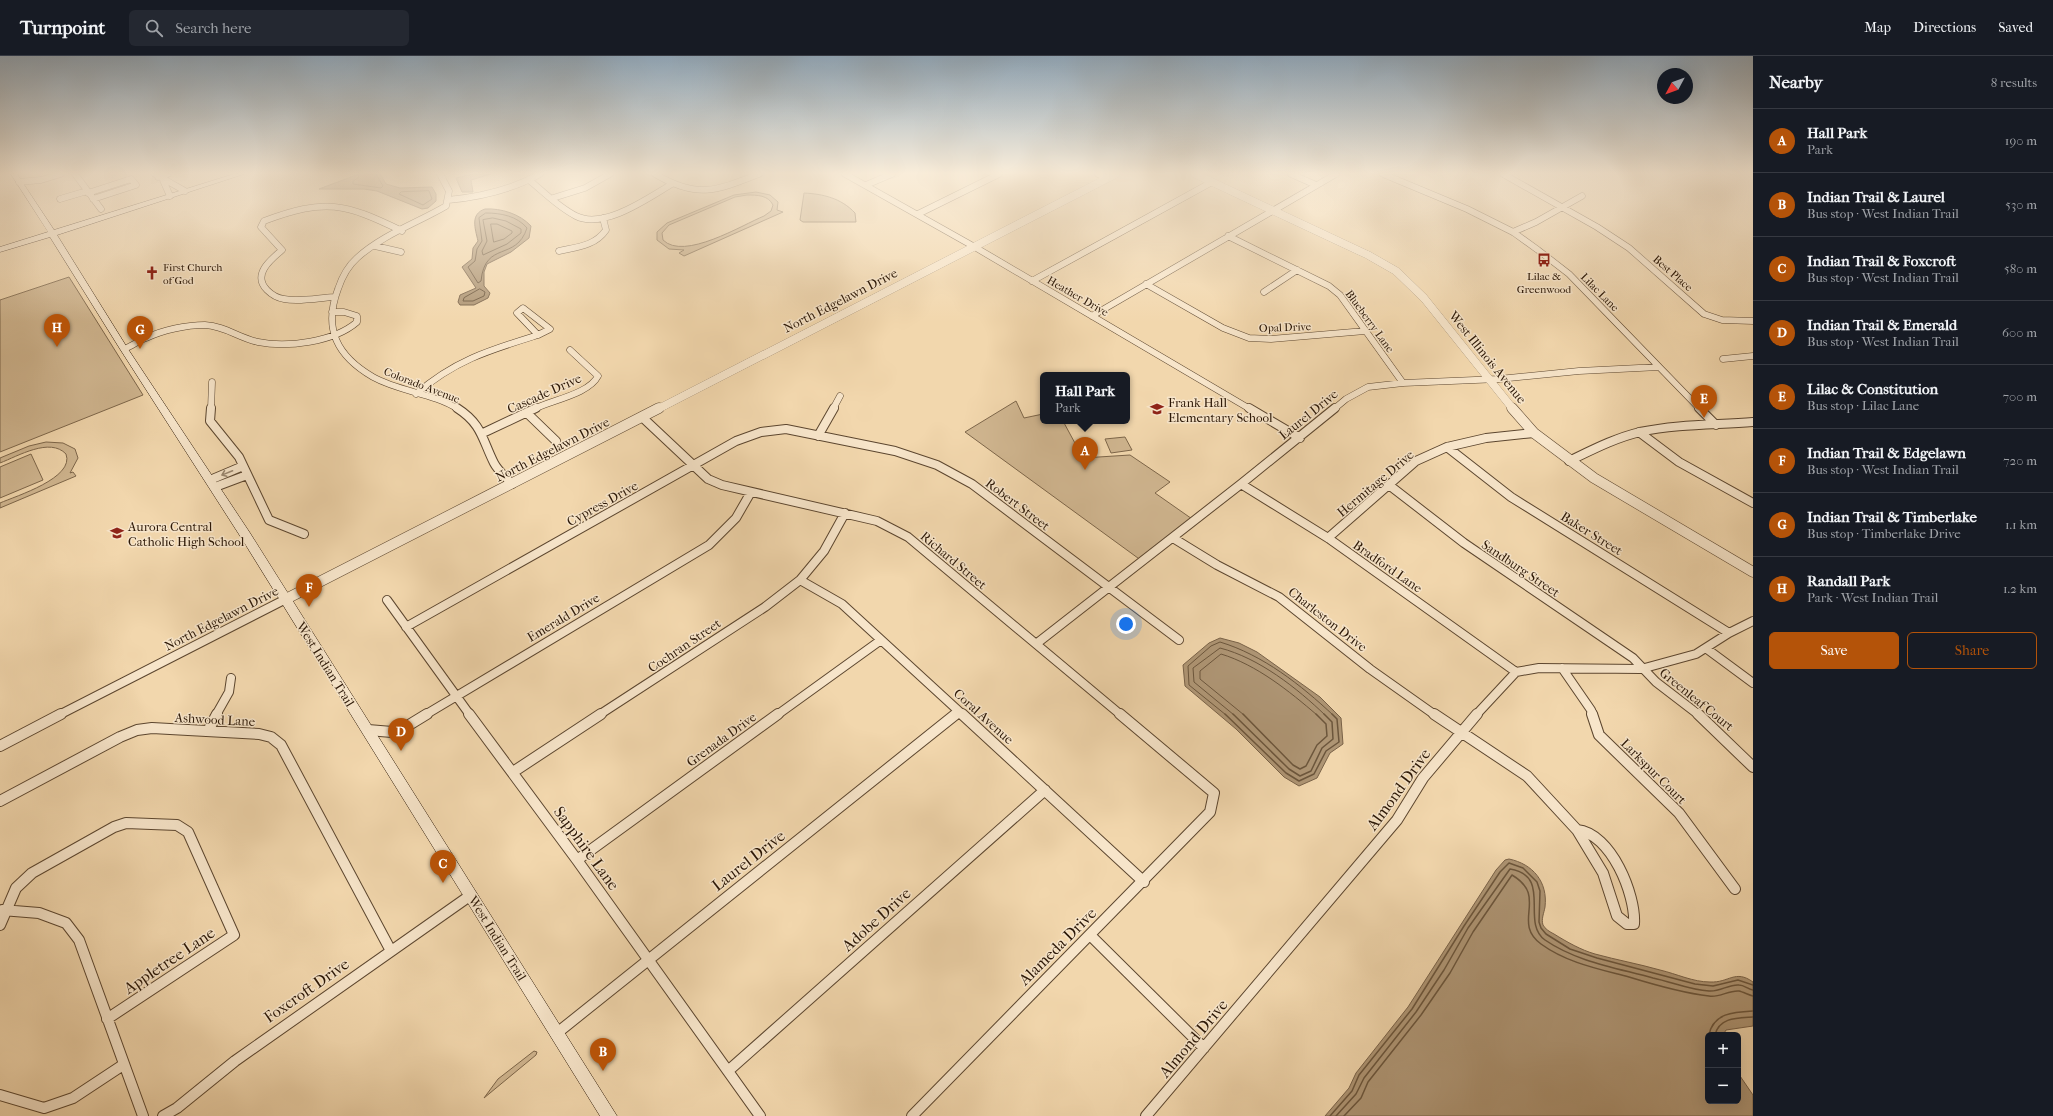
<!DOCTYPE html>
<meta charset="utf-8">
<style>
body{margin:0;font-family:"IM FELL French Canon",serif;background:#242831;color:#f1f3f6}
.controls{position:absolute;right:12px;bottom:12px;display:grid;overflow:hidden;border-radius:6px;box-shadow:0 4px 16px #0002}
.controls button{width:36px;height:36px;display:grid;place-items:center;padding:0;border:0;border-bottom:1px solid #363941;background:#171b24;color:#f1f3f6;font:20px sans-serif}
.compass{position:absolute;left:1657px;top:12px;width:36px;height:36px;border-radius:50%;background:#171b24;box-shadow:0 4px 16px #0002;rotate:229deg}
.you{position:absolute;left:1126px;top:568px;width:14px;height:14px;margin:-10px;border:3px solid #fff;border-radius:50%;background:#1a73e8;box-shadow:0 0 0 6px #1a73e833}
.badge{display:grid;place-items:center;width:26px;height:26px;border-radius:50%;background:#b45309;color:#fff;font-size:13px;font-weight:700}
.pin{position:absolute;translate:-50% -33px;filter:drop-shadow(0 1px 2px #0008)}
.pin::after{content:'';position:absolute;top:21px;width:14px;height:12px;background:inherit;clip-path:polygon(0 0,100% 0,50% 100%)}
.popup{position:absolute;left:1040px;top:316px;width:90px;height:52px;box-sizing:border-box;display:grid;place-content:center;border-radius:6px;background:#171b24;filter:drop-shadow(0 1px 3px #0005);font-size:13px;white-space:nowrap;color:#9ea1a6}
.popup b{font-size:15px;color:#f1f3f6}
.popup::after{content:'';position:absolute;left:50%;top:100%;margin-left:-8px;border:8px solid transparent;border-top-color:#171b24}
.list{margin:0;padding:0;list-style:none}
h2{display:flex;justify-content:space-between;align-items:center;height:52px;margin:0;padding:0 16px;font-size:17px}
h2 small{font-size:13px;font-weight:400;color:#9ea1a6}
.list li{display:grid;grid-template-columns:26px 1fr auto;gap:12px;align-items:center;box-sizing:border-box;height:64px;padding:0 16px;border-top:1px solid #363941}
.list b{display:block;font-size:15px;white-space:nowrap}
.list p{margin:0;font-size:13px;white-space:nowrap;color:#9ea1a6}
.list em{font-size:13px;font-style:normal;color:#9ea1a6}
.actions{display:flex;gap:8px;padding:12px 16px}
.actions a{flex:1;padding:9px 0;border:1px solid #b45309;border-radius:6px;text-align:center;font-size:14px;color:#b45309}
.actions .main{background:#b45309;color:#fff}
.icon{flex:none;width:22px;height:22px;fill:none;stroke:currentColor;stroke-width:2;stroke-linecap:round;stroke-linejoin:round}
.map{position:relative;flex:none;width:1753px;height:1060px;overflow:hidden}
header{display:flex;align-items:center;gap:24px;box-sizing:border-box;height:56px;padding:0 20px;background:#171b24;border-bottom:1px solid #363941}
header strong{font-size:19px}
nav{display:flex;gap:22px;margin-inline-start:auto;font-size:14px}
.search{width:280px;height:36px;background:#242831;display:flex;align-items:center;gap:10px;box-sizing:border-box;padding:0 14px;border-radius:6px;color:#9ea1a6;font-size:15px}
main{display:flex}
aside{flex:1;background:#171b24}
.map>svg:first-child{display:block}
.green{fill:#d0b690;stroke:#7d664a;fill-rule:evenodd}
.water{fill:#ae9574;stroke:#796248}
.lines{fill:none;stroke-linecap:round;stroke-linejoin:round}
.shore-far1{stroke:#6c563c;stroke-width:1}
.shore{stroke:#6c563c;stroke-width:1.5}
.minor-far2-casing{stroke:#5c462f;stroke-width:7}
.minor-far1-casing{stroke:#5c462f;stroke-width:10}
.minor-casing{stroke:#5c462f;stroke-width:12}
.tertiary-far1-casing{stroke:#5c462f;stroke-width:8}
.tertiary-casing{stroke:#5c462f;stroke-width:11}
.secondary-casing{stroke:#2a1605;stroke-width:1}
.minor-far2{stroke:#f7e5ca;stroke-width:6}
.minor-far1{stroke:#f7e5ca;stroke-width:8}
.minor{stroke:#f7e5ca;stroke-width:10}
.tertiary-far1{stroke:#f7e5ca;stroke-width:8}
.tertiary{stroke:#f7e5ca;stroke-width:10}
.secondary{fill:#f7e5ca;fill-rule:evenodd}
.oneway{stroke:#9b8871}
.labels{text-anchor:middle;stroke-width:3;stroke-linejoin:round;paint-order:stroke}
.far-poi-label{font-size:11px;fill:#2a1605;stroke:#f7e5ca;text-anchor:start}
.far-street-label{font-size:11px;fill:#2a1605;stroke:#f7e5ca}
.street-label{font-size:13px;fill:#2a1605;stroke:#f7e5ca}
.poi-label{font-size:13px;fill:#2a1605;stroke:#f7e5ca;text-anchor:start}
.near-street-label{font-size:16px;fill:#2a1605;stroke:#f7e5ca}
</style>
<header>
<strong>Turnpoint</strong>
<div class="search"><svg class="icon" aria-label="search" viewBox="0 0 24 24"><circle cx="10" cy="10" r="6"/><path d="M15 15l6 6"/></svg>Search here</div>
<nav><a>Map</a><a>Directions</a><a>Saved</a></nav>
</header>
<main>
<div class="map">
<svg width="1753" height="1060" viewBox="0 0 1753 1060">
<rect width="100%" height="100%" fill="#f2d7ad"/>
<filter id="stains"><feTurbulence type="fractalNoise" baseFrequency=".005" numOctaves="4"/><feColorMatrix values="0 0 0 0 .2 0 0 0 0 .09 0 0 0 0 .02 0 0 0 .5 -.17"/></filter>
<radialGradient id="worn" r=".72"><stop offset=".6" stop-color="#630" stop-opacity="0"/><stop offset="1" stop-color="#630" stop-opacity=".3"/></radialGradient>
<path class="green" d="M756,136l14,3 8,7 -1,8 6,2 -99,44 -5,-3 5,-3 -15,-1 -12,-9v-8l10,-9 67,-28zM747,139c10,0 21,0 26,10l-2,6 -7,5c-22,9 -80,45 -101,24l-1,-7 7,-8 66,-28z
M804,137c19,1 37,5 51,20l1,9h-53l-3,-2z
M69,221l74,118 -143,57v-152z
M1016,345l8,17 19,-4v7h20l20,37 47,-3 40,27 -15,11 40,28 -53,40 -177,-129z
M1125,381l7,13 -21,3 -6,-14z
M46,386l17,1 12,6 3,9 -8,15 3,-1 3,4 -76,32v-5c16,-7 75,-25 66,-49 -16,-17 -48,2 -66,9v-5l29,-12z
M31,398l12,26 -43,18v-31z
M534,995l3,1 -1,3 -52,43 14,-19z"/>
<path class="water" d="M359,118h21l6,10 14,4 32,-1 4,7v7l-8,7 -6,1 -45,-18 -13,-2h-45z
M472,118h19l-20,6 2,12h-11l-6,-14z
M485,153c16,-1 35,5 46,17l-2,12 -18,14 -24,12 -3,8v14l6,7 -2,5 -14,7h-14l-2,-3 2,-7 16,-7 -14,-21 10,-8 1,-11 5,-7c-3,-13 -8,-27 7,-32z
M1220,582l19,5 18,9 63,45 21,21 2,26 -13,9 -13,25 -18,8 -15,-9 -48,-48 -51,-43 -2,-21 26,-22z
M1509,803c24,5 39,23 36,48 -1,6 -4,12 -2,18 2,4 7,7 11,9 13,8 27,16 41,20 22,6 44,10 65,16 17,4 33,12 50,12 19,1 25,-13 43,0v44l-27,4 -3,5h-15v66h30v-28l15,22v21h-428l24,-28 7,-15 52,-66 88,-137 9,-10z"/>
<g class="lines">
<path class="shore-far1" d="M359,118l-1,4 -5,3v3l28,4 2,-2 -7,-12
M429,135l3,8 -9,6 -24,-11 2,-2z
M486,157c15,0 31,3 41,15 -11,34 -42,12 -46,53l-3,2 -10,-16 7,-6 2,-12 5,-8 -3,-23z
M493,162l13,3 15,8v4l-14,11 -24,11 -1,-4 5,-10 -4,-21z
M491,168h6l15,7v2l-8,6 -10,3z
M480,233l5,3 -1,4 -11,5h-10l1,-3z
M1226,659l-37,-30 -1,-19 23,-20 9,-4c43,13 81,43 113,73
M1234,659l-40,-33 -1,-14 27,-20c39,10 77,40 105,67
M1244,659l-44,-36v-8l21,-17c36,11 68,37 96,61"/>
<path class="shore" d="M1225,658l61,59 13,8 15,-7 12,-23 13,-9 -2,-23 -5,-5
M1233,658l56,55 11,7 11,-5 11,-23 11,-9 -1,-17 -8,-8
M1243,658l50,51 7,4 6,-3 11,-21 10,-9 -1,-12 -10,-10
M1709,979c4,-22 25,-23 44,-24
M1715,979c4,-18 23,-17 38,-18
M1330,1060l22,-25 7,-16 53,-66 52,-83 36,-54 9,-9 14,5 14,14 3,9 -1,31 2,6 5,6 24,15 27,9 98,26 18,2 25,-6 15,5
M1336,1060l20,-22 8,-16 52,-66 28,-42 24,-42 42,-59c43,7 10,53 35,71 32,22 72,28 108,38 19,4 37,12 56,13 11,1 20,-7 30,-6 5,0 9,4 14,5
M1344,1060l17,-18 7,-16 53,-67 29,-42 23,-41 39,-57c37,22 -1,47 29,69 26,19 58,25 88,33 26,8 53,16 80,19 10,2 20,-6 30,-5 4,1 10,4 14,5"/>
<g class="minor-far2-casing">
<path id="minor-far2" d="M75,118l26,35
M155,118l30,17
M440,118l9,17 -3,15c-29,17 -64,29 -89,52 -9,8 -15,19 -19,31 -15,40 -1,67 35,88 27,15 60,16 85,32
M655,118c42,25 61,17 104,0
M845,118l128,72 277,163
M1098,118l9,4
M1291,118l25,11
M1383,118l84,35 46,23 25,18 31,24 131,135
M1503,118l94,53 32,21 75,66 18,6 31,1
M158,121l10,-3
M163,124l7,16
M529,124c15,12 29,27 47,36 28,14 72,-18 96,-32
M19,126l22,-2 20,-6
M866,129l26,-11
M88,137l43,-14 5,6 -43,14
M553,142l32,-10 25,-14
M60,143l27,-8
M448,144c33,-3 63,-10 92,-26
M918,158l81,-40
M1513,176l23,-10 46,-26
M1228,180l101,50 11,9 63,88
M375,190l26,6
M559,195c18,-4 36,-5 47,-21l-3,-12
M1032,225l180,-99
M1146,228l77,44 26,10 22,1 94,-8
M1264,236l33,-22
M334,241c-17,1 -34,5 -50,2 -7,-1 -12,-4 -17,-9 -15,-15 3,-30 15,-40l-21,-23 3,-6c62,-23 80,-18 138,10
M523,252l27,21 -12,6 -21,-22z
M1092,260l244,-142
M124,293c8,-3 14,-8 22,-11 17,-8 40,-13 59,-13 20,1 34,13 53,17 29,6 76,0 99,-20v-6l-13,-4h-12
M1723,303l30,-3
M416,338c39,-34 74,-44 122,-59
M211,353l1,-27
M534,353c18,-9 55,-15 64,-33l-28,-26
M833,353l7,-13
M1334,353l12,-10 22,-12 35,-4 96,-4 80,-8 80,-4"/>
</g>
<g class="minor-far1-casing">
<path id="minor-far1" d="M211,352l-1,13 29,36 30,63 35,14
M457,352c25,16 25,31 37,55 4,8 12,14 18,21
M1249,352l51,30
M1699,352l17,17
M527,357l29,28
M642,361l66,62 14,6 155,36 31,16 213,178
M1639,376l40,30 74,41
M483,377l53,-25
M818,380l16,-28
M1447,391l64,50 218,136
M1569,405c23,-11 46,-23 71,-29 37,-8 75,-7 113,-10
M210,424l33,-14
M1241,428l87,54 188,134
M1389,429l75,58 169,115 23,24 43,33
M215,431l32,-12
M1173,482l44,27 62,32 91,72 65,46
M1328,482l88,-77 31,-14 39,-9 48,-5
M800,524l42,24 121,111
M387,544l83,115
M406,571l330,-186 25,-9 25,-3 109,22 42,14 35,19 207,156
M1036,588l205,-160 94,-76
M1707,593l46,34
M1562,612l29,42 2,5
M59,659l227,-116
M216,659l13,-23 2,-14
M425,659l284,-170 27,-27 15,-26
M599,659l166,-108 35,-27 24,-29 21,-38
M777,659l104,-75
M955,659l4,-3
M1476,659l40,-43 23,-4 102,1 55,-15 33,-21 24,-12"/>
</g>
<g class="minor-casing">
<path id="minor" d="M469,658l108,146 183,256
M962,658l182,168
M1434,658l93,62 50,54
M1592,658l7,21 80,78 56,76
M1698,658l55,53
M368,674l24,2 17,-7 18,-11
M208,675l9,-17
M0,690l61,-32
M513,716l88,-58
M0,745l120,-64 17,-7 15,-2 107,6 12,3 10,8 110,206
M1577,774c34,3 59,65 57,94h-7l-10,-8 -14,-43z
M577,804l201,-146
M2,854l37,3 27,10 13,17 64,176
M0,869l16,-37 16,-15 82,-46 12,-4 51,2 11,7 46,103 -127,84
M1090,879l114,113
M557,977l399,-319
M728,1015l317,-281
M0,1039l44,13 29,-10 50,-33
M163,1060l14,-8 58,-47 236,-166
M912,1060l298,-304 4,-19 -94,-79
M1146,1060l251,-296 26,-42 54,-64"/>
</g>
<g class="tertiary-far1-casing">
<path id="tertiary-far1" d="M1195,118l173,81 28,16 28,27 89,111
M658,353l458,-235"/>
</g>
<g class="tertiary-casing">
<path id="tertiary" d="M1512,352l22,25 60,45 159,94
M286,543l373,-191"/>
</g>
<g class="secondary-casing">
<path id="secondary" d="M11,118h6l37,56 180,-56h10l-187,61 71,114 122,184 367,583h-17l-358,-577 -122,-190 -70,-112 -50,15v-5l48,-15z"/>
</g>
<use href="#minor-far2" class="minor-far2"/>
<use href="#minor-far1" class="minor-far1"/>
<use href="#minor" class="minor"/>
<use href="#tertiary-far1" class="tertiary-far1"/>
<use href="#tertiary" class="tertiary"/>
<use href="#secondary" class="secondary"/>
</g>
<defs><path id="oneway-shaft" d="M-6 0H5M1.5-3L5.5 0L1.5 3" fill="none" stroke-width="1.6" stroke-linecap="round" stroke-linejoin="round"/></defs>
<use class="oneway" href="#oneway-shaft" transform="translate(227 417) rotate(158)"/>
<linearGradient id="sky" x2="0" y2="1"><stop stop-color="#91a8ba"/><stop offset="0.44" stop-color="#f9edda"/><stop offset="1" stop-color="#f9edda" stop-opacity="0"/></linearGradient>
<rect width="1753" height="266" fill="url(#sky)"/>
<defs>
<g id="bus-bare" transform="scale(1.08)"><path d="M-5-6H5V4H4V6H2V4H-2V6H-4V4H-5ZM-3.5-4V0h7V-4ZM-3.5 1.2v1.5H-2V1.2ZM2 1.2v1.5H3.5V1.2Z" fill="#8f2418" stroke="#f7e5ca" stroke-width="2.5" paint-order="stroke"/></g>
<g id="church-bare" transform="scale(1.08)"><path d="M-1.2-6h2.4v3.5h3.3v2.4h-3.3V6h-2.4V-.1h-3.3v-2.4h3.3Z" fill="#8f2418" stroke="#f7e5ca" stroke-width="2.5" paint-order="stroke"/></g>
<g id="school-bare" transform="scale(1.08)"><path d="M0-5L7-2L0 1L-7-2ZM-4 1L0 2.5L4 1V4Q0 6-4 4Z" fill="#8f2418" stroke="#f7e5ca" stroke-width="2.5" paint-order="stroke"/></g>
</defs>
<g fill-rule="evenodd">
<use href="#bus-bare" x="1544" y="204"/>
<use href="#church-bare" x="152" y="217"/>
<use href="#school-bare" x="1157" y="353"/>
<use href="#school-bare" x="117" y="477"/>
</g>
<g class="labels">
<g class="far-poi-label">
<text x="163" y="215">First Church<tspan x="163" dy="13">of God</tspan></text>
<text x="1544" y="224" text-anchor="middle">Lilac &amp;<tspan x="1544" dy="13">Greenwood</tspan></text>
</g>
<g class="far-street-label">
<text transform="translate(1673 217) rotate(41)" y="4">Best Place</text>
<text transform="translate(1600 236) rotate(45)" y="4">Lilac Lane</text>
<text transform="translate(1078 240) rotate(30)" y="4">Heather Drive</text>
<text transform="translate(1370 265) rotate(54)" y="4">Blueberry Lane</text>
<text transform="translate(1285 271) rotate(-2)" y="4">Opal Drive</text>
<text transform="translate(422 329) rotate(21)" y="4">Colorado Avenue</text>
</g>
<g class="street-label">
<text transform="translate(840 244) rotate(-27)" y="5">North Edgelawn Drive</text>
<text transform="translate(1488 301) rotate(51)" y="5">West Illinois Avenue</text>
<text transform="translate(544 337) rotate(-24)" y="5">Cascade Drive</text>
<text transform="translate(1308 358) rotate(-39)" y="5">Laurel Drive</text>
<text transform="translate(552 393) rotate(-27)" y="5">North Edgelawn Drive</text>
<text transform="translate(1375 427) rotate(-40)" y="5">Hermitage Drive</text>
<text transform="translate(602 447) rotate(-29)" y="5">Cypress Drive</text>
<text transform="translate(1018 448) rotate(37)" y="5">Robert Street</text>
<text transform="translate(1592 477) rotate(32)" y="5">Baker Street</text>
<text transform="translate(954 504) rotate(40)" y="5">Richard Street</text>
<text transform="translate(1388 510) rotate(35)" y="5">Bradford Lane</text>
<text transform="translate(1521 512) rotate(34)" y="5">Sandburg Street</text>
<text transform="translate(563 561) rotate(-31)" y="5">Emerald Drive</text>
<text transform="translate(221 562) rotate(-27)" y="5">North Edgelawn Drive</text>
<text transform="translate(1328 563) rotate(38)" y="5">Charleston Drive</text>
<text transform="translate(684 589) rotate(-34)" y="5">Cochran Street</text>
<text transform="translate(326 608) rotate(58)" y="5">West Indian Trail</text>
<text transform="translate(1697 643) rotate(39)" y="5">Greenleaf Court</text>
<text transform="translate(984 660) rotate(42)" y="5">Coral Avenue</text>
<text transform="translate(215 663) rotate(3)" y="5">Ashwood Lane</text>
<text transform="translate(721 683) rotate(-36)" y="5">Grenada Drive</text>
<text transform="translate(1654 715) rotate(45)" y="5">Larkspur Court</text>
<text transform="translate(498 882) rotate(58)" y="5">West Indian Trail</text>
</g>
<g class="poi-label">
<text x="1168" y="351">Frank Hall<tspan x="1168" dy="15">Elementary School</tspan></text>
<text x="128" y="475">Aurora Central<tspan x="128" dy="15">Catholic High School</tspan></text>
</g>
<g class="near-street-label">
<text transform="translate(1398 733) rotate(-54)" y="6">Almond Drive</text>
<text transform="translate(587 792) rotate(54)" y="6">Sapphire Lane</text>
<text transform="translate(748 804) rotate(-38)" y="6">Laurel Drive</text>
<text transform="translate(876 863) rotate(-42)" y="6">Adobe Drive</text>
<text transform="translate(1057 890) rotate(-45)" y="6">Alameda Drive</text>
<text transform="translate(169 904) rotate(-34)" y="6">Appletree Lane</text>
<text transform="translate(306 934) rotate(-35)" y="6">Foxcroft Drive</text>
<text transform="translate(1193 982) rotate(-50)" y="6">Almond Drive</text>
</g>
</g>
<rect width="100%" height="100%" filter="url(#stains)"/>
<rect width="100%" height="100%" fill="url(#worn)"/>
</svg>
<div class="controls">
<button>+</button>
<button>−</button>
</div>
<svg class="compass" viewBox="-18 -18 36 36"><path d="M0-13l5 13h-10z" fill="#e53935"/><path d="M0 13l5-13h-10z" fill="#9ea1a6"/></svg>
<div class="you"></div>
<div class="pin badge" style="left:1085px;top:414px">A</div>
<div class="popup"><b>Hall Park</b>Park</div>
<div class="pin badge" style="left:603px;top:1015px">B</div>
<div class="pin badge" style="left:443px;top:827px">C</div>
<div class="pin badge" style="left:401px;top:695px">D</div>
<div class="pin badge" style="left:1704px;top:362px">E</div>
<div class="pin badge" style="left:309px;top:551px">F</div>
<div class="pin badge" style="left:140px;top:293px">G</div>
<div class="pin badge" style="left:57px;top:291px">H</div>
</div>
<aside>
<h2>Nearby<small>8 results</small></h2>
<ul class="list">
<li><span class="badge">A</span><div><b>Hall Park</b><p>Park</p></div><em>190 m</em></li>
<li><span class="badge">B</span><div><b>Indian Trail &amp; Laurel</b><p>Bus stop · West Indian Trail</p></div><em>530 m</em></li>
<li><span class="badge">C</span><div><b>Indian Trail &amp; Foxcroft</b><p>Bus stop · West Indian Trail</p></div><em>580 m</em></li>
<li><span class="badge">D</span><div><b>Indian Trail &amp; Emerald</b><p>Bus stop · West Indian Trail</p></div><em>600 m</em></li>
<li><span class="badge">E</span><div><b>Lilac &amp; Constitution</b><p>Bus stop · Lilac Lane</p></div><em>700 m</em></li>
<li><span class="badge">F</span><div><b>Indian Trail &amp; Edgelawn</b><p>Bus stop · West Indian Trail</p></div><em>720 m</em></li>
<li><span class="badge">G</span><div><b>Indian Trail &amp; Timberlake</b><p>Bus stop · Timberlake Drive</p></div><em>1.1 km</em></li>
<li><span class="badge">H</span><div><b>Randall Park</b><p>Park · West Indian Trail</p></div><em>1.2 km</em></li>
</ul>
<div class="actions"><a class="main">Save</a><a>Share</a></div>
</aside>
</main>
